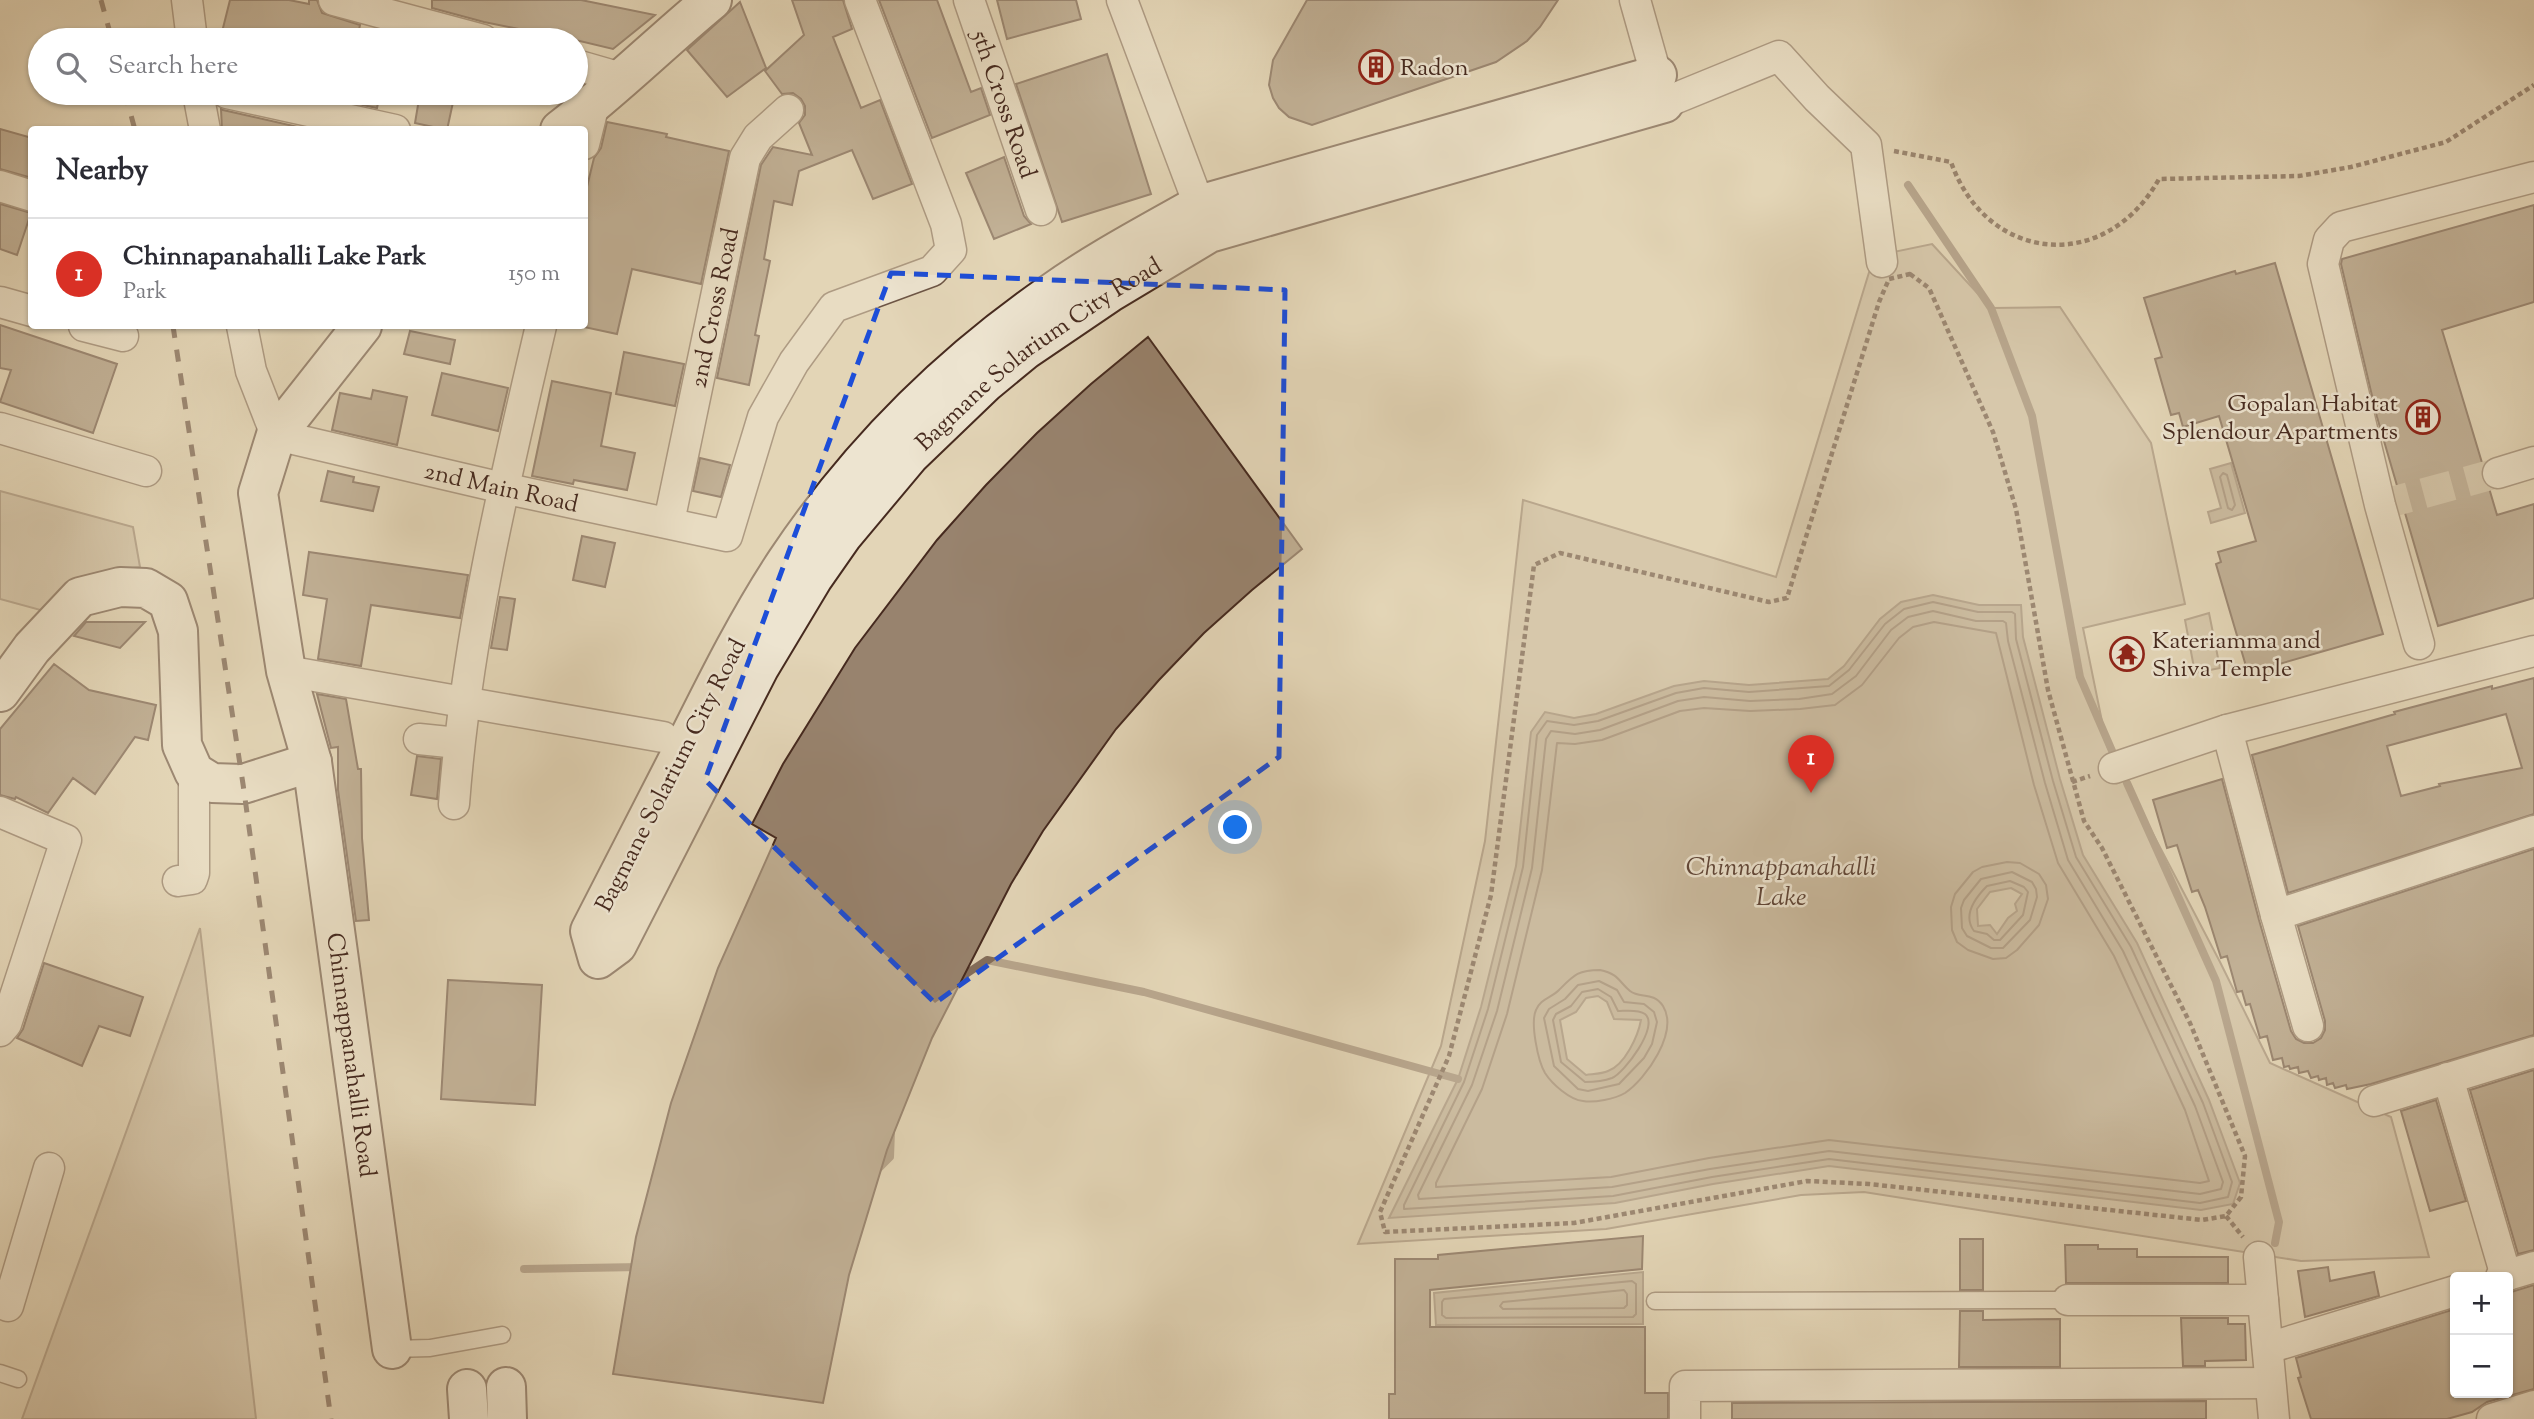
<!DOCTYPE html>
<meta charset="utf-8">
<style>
body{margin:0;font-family:"Sorts Mill Goudy",serif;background:#f2f2f3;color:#2b2b33}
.controls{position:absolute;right:21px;bottom:21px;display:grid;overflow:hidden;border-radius:7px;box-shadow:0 2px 5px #0004}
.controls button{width:63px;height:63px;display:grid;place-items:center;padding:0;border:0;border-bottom:2px solid #e1e1e2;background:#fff;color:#2b2b33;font:35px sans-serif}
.you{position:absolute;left:1236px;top:828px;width:24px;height:24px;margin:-18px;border:5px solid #fff;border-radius:50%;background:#1a73e8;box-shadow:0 0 0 10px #1a73e833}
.badge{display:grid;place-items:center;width:46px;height:46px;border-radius:50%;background:#d93025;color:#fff;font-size:23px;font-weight:700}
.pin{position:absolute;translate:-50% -58px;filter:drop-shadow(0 2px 4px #0008)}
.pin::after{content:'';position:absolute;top:37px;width:24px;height:21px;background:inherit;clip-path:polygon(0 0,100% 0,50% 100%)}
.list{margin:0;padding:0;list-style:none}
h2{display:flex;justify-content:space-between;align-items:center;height:91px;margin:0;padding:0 28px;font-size:30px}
h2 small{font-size:23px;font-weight:400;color:#7c7c81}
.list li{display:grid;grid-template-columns:46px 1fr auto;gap:21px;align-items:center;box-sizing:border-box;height:112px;padding:0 28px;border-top:2px solid #e1e1e2}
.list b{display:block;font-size:26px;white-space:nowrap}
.list p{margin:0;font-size:23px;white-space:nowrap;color:#7c7c81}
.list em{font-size:23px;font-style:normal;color:#7c7c81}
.icon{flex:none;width:38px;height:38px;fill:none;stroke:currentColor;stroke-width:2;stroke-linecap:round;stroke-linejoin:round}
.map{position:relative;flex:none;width:2534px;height:1419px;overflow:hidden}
.search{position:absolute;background:#fff;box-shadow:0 2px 5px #0004;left:28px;top:28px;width:560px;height:77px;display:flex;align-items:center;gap:18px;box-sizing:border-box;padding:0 24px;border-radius:38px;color:#7c7c81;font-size:26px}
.panel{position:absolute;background:#fff;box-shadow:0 2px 5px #0004;left:28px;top:126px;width:560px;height:203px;border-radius:7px}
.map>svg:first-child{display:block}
.green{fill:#c8b89d;stroke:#87715e;stroke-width:2}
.water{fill:#ae9b83;stroke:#846e5b;stroke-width:2;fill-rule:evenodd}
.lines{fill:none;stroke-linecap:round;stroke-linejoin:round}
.shore{stroke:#7a6251;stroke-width:2}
.stream{stroke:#846e5b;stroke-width:8}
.building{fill:#98836e;stroke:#462a1f;stroke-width:2;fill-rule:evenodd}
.street-tunnel{stroke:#c4b399;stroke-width:30;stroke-dasharray:30 15;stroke-linecap:butt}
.lane-casing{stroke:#6d5545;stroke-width:19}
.street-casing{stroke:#6d5545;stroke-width:33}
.secondary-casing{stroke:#462a1f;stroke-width:42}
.path{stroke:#462a1f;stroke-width:4.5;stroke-dasharray:5 3.5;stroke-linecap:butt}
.lane{stroke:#ede4d0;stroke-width:16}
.street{stroke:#ede4d0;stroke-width:30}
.secondary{stroke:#ede4d0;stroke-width:38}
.rail{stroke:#462a1f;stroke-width:5;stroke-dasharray:12 12;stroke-linecap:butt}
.marked{fill:none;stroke:#1d4ed8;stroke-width:5;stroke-dasharray:14 9;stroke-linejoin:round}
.labels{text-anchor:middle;stroke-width:5;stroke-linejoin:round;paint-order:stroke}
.poi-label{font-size:24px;fill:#462a1f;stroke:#ede4d0;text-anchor:start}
.street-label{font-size:24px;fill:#462a1f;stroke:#ede4d0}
.water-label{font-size:26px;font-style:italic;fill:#604638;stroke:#ede4d0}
</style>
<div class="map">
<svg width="2534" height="1419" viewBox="0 0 2534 1419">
<rect width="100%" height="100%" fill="#e3d5b7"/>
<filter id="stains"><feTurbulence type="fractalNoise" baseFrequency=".00286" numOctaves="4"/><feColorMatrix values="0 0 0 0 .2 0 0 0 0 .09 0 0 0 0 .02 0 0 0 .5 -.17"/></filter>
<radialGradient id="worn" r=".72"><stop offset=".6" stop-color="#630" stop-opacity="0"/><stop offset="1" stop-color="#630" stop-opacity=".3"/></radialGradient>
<path class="green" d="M1932,244l59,64 69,-1 91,136 34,161 -102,24 24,118 113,216 50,101 121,54 38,140 -128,4 -437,-69 -63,3 -195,34 -248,15 83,-198 44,-205 38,-341 253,77 98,-321z
M0,491l133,36 7,40 -21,3 -75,41 -44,-12z
M2209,613l11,55 -25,5 -10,-53z
M200,928l56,491h-234z"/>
<path class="water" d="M2231,463l14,50 -34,10 -3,-11 13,-4 -11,-39z
M1933,595l46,10h42l2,32 37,142 23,76 54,88 72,157 31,83 -7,21 -32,6 -372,-44 -116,18 -98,19 -226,15 69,-139 23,-72 35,-141 15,-134 14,-20 29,6 22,-4 78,-28 30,-5 45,4 79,-6 16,-13 36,-47 21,-17zM2011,888l11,6 -7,10 2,7 -9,7 -11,16 -7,-9 -12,1 -1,-17 13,-17zM1598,996l9,6 7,17 27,1c-3,16 -16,45 -33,51 -6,3 -15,3 -22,4l-19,-16 -7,-39 16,-8 10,-14z
M1643,1272v52l-207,1 -2,-32z"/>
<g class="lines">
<path class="shore" d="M2223,473l4,2 8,30 -3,5 -4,-2 -8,-31z
M1933,602l45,10h34l3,2 1,25 37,142 23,76 55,90 72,156 29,79 -4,15 -28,6 -371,-44 -117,18 -99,19 -209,13v-4l60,-123 24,-73 35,-142 14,-132 10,-14 27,4 24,-4 78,-28 28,-5 45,4 80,-6 20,-16 36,-46 19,-15z
M1933,611l43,10h27l3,2 2,18 37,142 23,77 55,91 72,155 28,76 -2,7 -21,5 -371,-43 -119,18 -98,18 -193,12 -1,-4 54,-110 25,-74 35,-143 14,-129 5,-8 24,3 25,-4 78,-29 26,-4 46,4 49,-2 33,-5 24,-18 35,-46 17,-13z
M1934,622l62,11 38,152 24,78 56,93 71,154 24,71 -9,2 -371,-43 -120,18 -98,19 -175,10v-4l46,-94 25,-75 35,-144 15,-127 18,1 27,-4 78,-29 24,-3 46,3 50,-2 35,-4 27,-20 37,-47 14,-11z
M2007,862l13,1 19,11 7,11 2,14 -9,26 -22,25 -11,8 -13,1 -25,-9 -11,-8 -5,-12 -1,-23 4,-13 18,-22 9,-5z
M2012,872l20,10 4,7 1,8 -7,23 -27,28h-12l-24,-12 -5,-8 -1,-20 3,-8 17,-21z
M2010,881l14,6 4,5 -5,23 -23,25h-6l-7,-6 -13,-3c-12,-16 1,-33 13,-45z
M1600,970c19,4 19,12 30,21 10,8 23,0 33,15 16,26 -17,73 -38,87 -10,6 -31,10 -42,8 -13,-1 -31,-17 -38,-28 -7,-12 -15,-50 -9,-63 4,-11 15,-12 23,-20 15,-15 19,-20 41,-20z
M1599,981l18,9 7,12 20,2 10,8 3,10 -5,22 -8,14 -25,26 -31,7 -10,-2 -24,-23 -10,-48 5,-9 16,-10 13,-14z
M1598,989l13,8 7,14c7,0 20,-2 27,3 15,12 -21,59 -33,64 -8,3 -19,4 -27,4l-24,-20 -8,-42 3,-6 15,-8 11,-14z
M1632,1281l4,3v30l-3,3 -187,1 -4,-3v-13l2,-3z
M1624,1290l3,4v11l-3,3 -121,1 -3,-3 3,-4z"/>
<path class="stream" d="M1908,185l83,123 41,108 48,261 36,83
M2127,783l89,198 63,241 -4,21
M957,980l30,-20 157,32 314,87
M876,1171l14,-14 1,-26
M524,1269l116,-2"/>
</g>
<path class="building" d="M230,0h59l20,4v-4h8l5,13 38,12 -3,15h-137z
M432,0h149l74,15 -42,34 -75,-18v2l-54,-11 -52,-14z
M792,0h51l9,29 -19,8 28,71 19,-8 32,84 -39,15 -21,-49 -53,21 -7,34 -18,-4 -10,58 6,2 -15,74 4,1 -10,49 -32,-7 44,-213 12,-18 39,8 -13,-32 6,-8v-9l-4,-7 -8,-6 -11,1 -17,-23 39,-36z
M879,0h58l34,92 10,-4 9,27 -58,23z
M997,0h79l5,19 -74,20z
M1307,0h251l-18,27 -13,14 -31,21 -184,63 -23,-8 -10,-9 -6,-10 -4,-13 4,-25z
M740,2l26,66 -39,29 -40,-47z
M1107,54l44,140 -89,28 -46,-138z
M307,93h73l-3,15z
M420,93h35l-8,37 -32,-7z
M221,109l2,1 88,20h-89z
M607,122l60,12 -1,3 63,14 -28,133 -69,-15 -15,65 -33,-7v-128l10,-41 7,-10z
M0,129l32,9v40l-32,-9z
M1004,157l20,59 7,8 -37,15 -28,-66z
M0,204l31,9 -14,42 -17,-6z
M2534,205v97l-92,28 41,136 -2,11 8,11 8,27 37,-11v94l-96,28 -61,-209 -36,-153 1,-5z
M2275,263l108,371 -135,39 -32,-109 5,-2 -3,-10 38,-11 -37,-125 -36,11 -4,-14 -8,2 -16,-56 7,-2 -18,-59 91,-27 1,3z
M0,325l117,39 -24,69 -93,-31 11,-32 -11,-2z
M410,331l45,9 -5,24 -46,-10z
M1148,337l154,212 -50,41 -48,43 -45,47 -43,49 -73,102 -32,53 -79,154 -45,112 -38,125 -26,128 -210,-29 23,-137 35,-134 47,-135 58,-130 -24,-14 31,-60 72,-116 82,-108 49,-55 51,-52 54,-49z
M624,352l60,12 -9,42 -59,-12z
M442,373l66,15 -10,43 -66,-16z
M552,381l59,12 -10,53 34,7 -8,37 -53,-10 -1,4 -41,-8z
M373,390l34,7 -10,48 -65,-15 8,-37 31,6z
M700,458l30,7 -9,32 -28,-6z
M328,471l26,6 -1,5 26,5 -6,24 -52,-10z
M582,536l33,7 -10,44 -32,-7z
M309,552l159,23 -8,43 -89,-13 -10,61 -43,-7 9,-60 -24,-4z
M500,597l15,2 -8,51 -16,-2z
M86,622h59l-25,26 -46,-12z
M54,664l35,26 67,15 -8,35 -13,-3 -40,57 -22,-16 -25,35 -32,-16 -1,2 -15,-4v-66z
M2534,678v136l-246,79 -36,-138 143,-41 -1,-2 98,-26v3zM2506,714l16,54 -83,16 1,2 -39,10 -14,-50z
M317,694l29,5 12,70h3l1,69 7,82 -13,1 -18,-131v-43l-7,1z
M417,756l24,3 -4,40 -26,-4z
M2222,779l37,141 32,111 5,8 8,4h9l8,-5 4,-8v-9l-27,-95 236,-77v186l-163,49 -24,5 -1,-4 -11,3 -2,-5 -6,2 -1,-7 -7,2 -1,-4 -7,2 -3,-7 -9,2 -1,-6 -8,2 -1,-3 -5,1 -2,-9 -9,2 -6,-24 -7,2 -10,-34 -4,1 -4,-14 -5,1 -10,-36 -6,2 -16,-51 -7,-17 -6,2 -15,-47 -10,3 -14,-48z
M44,963l99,34 -13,39 -31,-10 -17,40 -65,-28 6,-9z
M448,980l94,5 -7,120 -94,-6z
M2534,1070v180l-16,4 -48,-164z
M2436,1100l30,101 -36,10 -29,-100z
M1643,1236l-1,33 -212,21v37h215v66h23v26h-279v-25h6v-135h43v-4z
M1960,1239h23v51h-23z
M2065,1245h33v4h39v8h91v26h-162z
M2328,1267l2,14 44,-9 5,24 -74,21 -7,-46z
M2534,1285v104l-47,13 -15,10 -25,7h-136l-13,-41 3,-1 -5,-19 159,-49v84h53v-100z
M1960,1311h23v9l77,-1v48h-101z
M2181,1318h47v6h17l1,36 -41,1v5h-22z
M2206,1401v18h-474v-16z"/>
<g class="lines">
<path class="street-tunnel" d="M2380,505l118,-32"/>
<g class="lane-casing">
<path id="lane" d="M1655,1301l413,-1
M392,1349l38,-1 72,-13
M0,1373l18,6"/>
</g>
<g class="street-casing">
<g id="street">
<path d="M187,0l5,40"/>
<path d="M334,0l149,40"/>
<path id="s1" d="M969,0l72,210"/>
<path d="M1122,0l85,226"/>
<path d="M1635,0l29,103 115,-47 38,42 49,47 16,117"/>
<path d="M576,65l45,13"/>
<path d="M198,93l7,37"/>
<path d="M227,93l168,37"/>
<path d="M584,144l10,-40"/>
<path d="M0,186l32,10"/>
<path d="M0,302l32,9"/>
<path d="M84,326l39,10"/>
<path id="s2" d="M242,326l9,45 25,64 227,53 224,48 36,-119 31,-55 40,-55 98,-36 19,-21 -5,-26 -86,-224"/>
<path d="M0,428l146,43"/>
<path d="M2498,473l36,-11"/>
<path id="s3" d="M669,522l76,-364 13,-21 30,-27"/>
<path d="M2419,644l-39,-139 -57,-241 6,-24 12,-13 193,-50"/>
<path d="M286,671l377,66"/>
<path d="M2227,730l49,185 258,-84"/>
<path d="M419,739l39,4"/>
<path d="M2114,768l113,-38 307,-79"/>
<path d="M454,804c12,-162 50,-321 87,-478"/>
<path d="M0,812l66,28 -60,184 -6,7"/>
<path d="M178,881l14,-2 2,-6v-101"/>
<path d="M2276,915l32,111"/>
<path d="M2448,1078l58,198"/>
<path d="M2374,1101l160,-49"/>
<path d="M2259,1257l15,162"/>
<path d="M2501,1277l33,-10"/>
<path d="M2068,1300h195"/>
<path d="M0,1303l8,3 41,-138"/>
<path d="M2268,1348l187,-57"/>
<path d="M1685,1419v-33l585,-3"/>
<path d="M2492,1419l42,-13"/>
</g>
</g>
<g class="secondary-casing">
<g id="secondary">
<path id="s4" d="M1657,75l-458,130c-51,29 -103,56 -150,90 -103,72 -193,162 -263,267 -37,56 -67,116 -97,176 -33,64 -66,129 -99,193l8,28 19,-14 142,-277 54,-90 30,-43 67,-80 75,-72 40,-33 84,-57 100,-60 455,-130"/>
<path d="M560,130c53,-40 101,-88 152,-130"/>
<path id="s5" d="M362,326l-86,109 -18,58 28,178 26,91 80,587"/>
<path d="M0,692l32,-44 48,-51 40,-10 26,1 22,13 10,30 4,114 12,27 18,11 31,1 69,-22"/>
<path d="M506,1387l1,32"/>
<path d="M467,1389l2,30"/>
</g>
</g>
<path class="path" d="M1894,151l57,11c36,102 155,112 208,17l140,-3 52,-9 95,-25 88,-57
M1910,274l19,14 64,144 23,77 32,181 36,131 18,27 88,175 55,133 -4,41 -15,19 -24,4 -333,-36 -62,-3 -233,42 -189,9 -5,-20 69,-156 42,-161 43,-330 26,-12 209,49 18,-4 92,-296 10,-23z
M2072,782l18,-6
M2226,1216l17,21"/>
<use href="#lane" class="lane"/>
<use href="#street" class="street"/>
<use href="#secondary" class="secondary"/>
<path class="rail" d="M101,0l11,40
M125,93l10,37
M173,326l70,458 88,635"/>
</g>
<path d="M0 0H2534V1419H0ZM891,273l394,17 -6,467 -344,246 -230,-223z" fill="#e3d5b7" fill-opacity=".55" fill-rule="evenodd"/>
<path class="marked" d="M891,273l394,17 -6,467 -344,246 -230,-223z"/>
<defs>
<g id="building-ring" transform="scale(1.75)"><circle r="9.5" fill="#ede4d0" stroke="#8f2418" stroke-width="1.5"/><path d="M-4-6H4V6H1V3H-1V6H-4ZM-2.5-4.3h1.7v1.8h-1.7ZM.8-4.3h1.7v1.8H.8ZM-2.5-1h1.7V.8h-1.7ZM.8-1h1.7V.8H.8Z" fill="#8f2418"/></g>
<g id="temple-ring" transform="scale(1.75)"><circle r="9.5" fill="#ede4d0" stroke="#8f2418" stroke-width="1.5"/><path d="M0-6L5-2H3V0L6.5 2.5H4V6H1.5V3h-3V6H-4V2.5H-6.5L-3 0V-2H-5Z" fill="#8f2418"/></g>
</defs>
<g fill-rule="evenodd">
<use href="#building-ring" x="1376" y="67"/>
<use href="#building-ring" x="2423" y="417"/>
<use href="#temple-ring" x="2127" y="654"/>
</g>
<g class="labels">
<g class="poi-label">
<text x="1400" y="75">Radon</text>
<text x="2398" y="411" text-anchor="end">Gopalan Habitat<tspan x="2398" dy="28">Splendour Apartments</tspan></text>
<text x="2152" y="648">Kateriamma and<tspan x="2152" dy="28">Shiva Temple</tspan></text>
</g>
<g class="street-label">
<text dy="8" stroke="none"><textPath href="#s1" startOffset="110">5th Cross Road</textPath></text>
<text dy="8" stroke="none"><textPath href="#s3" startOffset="219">2nd Cross Road</textPath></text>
<text dy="8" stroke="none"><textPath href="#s4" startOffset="2236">Bagmane Solarium City Road</textPath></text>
<text dy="8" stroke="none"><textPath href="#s2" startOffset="346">2nd Main Road</textPath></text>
<text transform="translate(670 775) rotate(-63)" y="8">Bagmane Solarium City Road</text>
<text dy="8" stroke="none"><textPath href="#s5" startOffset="770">Chinnappanahalli Road</textPath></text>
</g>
<g class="water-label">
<text x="1781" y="875">Chinnappanahalli<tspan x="1781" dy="30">Lake</tspan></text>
</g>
</g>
<rect width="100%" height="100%" filter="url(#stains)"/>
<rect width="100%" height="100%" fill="url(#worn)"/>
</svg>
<div class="controls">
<button>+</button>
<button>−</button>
</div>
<div class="you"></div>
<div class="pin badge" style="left:1811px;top:793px">1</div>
<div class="search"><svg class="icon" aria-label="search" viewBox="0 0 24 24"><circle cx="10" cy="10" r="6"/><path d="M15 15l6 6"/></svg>Search here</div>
<section class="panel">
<h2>Nearby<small></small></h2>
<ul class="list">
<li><span class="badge">1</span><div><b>Chinnapanahalli Lake Park</b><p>Park</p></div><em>150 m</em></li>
</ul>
</section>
</div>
